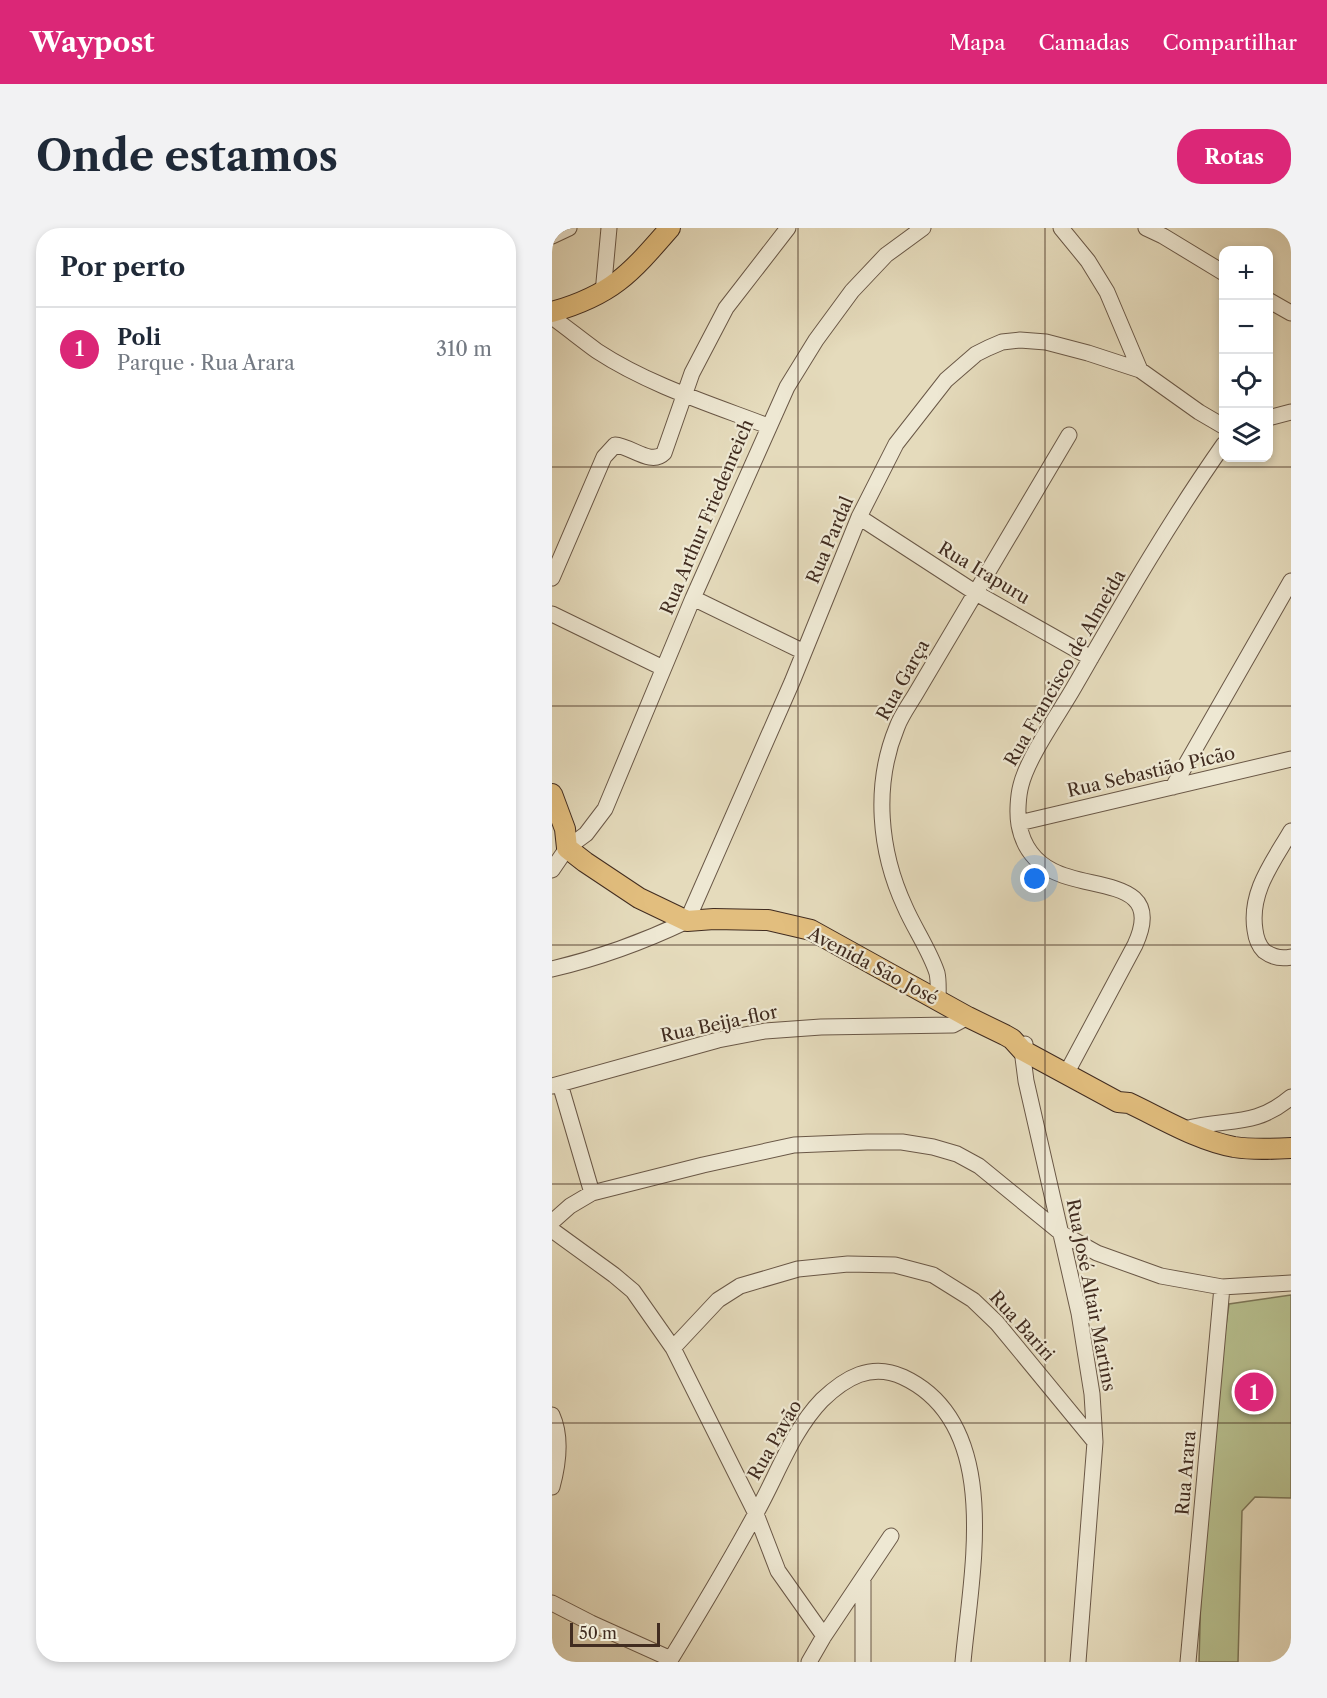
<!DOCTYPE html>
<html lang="pt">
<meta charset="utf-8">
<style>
body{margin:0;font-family:"Libre Caslon Text",serif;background:#f2f2f3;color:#1f2937}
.controls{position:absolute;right:18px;top:18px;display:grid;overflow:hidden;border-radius:12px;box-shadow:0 3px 9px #0003}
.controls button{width:54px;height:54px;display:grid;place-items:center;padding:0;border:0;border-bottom:2px solid #e0e1e3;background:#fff;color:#1f2937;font:30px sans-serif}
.scale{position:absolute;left:18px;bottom:15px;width:90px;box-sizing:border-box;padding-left:6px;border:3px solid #412c20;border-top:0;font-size:16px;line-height:21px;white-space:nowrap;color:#412c20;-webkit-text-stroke:4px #eee8d3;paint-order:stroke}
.you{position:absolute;left:483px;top:651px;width:21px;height:21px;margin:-15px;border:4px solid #fff;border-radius:50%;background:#1a73e8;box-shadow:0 0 0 9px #1a73e833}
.badge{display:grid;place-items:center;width:39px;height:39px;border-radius:50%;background:#db2777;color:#fff;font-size:20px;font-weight:700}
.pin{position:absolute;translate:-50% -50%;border:3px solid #fff;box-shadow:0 2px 6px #0006}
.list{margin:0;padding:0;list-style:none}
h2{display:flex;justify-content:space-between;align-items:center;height:78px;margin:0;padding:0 24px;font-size:26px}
h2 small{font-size:20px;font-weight:400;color:#747a83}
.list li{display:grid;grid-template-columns:39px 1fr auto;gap:18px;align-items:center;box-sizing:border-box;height:84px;padding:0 24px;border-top:2px solid #e0e1e3}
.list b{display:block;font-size:22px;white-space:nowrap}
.list p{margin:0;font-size:20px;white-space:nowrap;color:#747a83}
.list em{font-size:20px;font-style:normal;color:#747a83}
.icon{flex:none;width:33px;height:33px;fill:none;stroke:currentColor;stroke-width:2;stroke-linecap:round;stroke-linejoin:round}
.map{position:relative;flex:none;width:739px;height:1434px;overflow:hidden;border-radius:24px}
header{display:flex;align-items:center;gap:36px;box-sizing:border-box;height:84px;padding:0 30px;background:#db2777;color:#fff}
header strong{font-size:28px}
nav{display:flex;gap:33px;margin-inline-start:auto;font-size:21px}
.intro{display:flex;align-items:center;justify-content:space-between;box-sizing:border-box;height:144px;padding:0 36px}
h1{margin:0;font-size:42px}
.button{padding:15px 27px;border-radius:24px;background:#db2777;color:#fff;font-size:21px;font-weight:700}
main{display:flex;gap:36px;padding:0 36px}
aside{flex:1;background:#fff;border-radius:24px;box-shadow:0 3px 9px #0003}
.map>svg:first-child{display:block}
.green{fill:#b7c08f;stroke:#7c7658;stroke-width:1.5}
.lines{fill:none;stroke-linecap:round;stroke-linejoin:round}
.minor-casing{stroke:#6a5847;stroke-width:17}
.major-casing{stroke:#412c20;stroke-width:22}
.minor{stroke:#eee8d3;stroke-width:15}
.major{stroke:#e2be7e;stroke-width:20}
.grid{fill:none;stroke:#412c20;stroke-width:1.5;stroke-opacity:0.55}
.labels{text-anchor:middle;stroke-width:4.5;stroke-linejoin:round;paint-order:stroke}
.street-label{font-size:18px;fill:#412c20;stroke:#eee8d3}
</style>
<header>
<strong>Waypost</strong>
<nav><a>Mapa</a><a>Camadas</a><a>Compartilhar</a></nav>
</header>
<div class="intro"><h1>Onde estamos</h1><a class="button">Rotas</a></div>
<main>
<aside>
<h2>Por perto<small></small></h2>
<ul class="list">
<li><span class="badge">1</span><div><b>Poli</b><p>Parque · Rua Arara</p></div><em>310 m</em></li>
</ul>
</aside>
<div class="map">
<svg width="739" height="1434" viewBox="0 0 739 1434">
<rect width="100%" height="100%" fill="#e5dbbc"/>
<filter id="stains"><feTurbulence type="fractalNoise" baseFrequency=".00333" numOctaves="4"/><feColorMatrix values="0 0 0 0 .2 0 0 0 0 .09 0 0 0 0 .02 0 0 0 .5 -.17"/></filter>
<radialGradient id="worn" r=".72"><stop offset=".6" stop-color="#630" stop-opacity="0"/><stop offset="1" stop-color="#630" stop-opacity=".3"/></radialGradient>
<path class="green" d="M739,1067v203l-36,-1 -13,14 -4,151h-39l5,-181 25,-177z"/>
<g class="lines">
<g class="minor-casing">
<path id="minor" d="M509,0l27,33 19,31 33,78 59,42 24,14
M594,0l17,8 61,37
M0,8l17,-8
M51,65l6,-65
M716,72l23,13
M0,89c15,11 30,23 45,34 52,34 113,53 171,75
M716,190l23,-6
M307,289l117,76 115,65
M0,350l52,-121 11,-12c16,1 36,21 49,8l28,-80 34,-65 62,-80
M141,370l111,54
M0,386l111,54
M621,559l118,-206
M467,595l272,-64
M739,603c-18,31 -42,61 -36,99 1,8 3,15 9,21 8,6 18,8 27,6
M0,642l15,-22 19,-14 19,-25 88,-211 94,-211 29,-47 36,-49 34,-36 37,-27
M0,741c47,-11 91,-27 135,-48l105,-239 67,-165 37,-73 50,-64 30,-26 12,-6 14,-6 18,-2 26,2 42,11 52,17
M386,773c0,-9 1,-19 -1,-28 -7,-22 -23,-45 -32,-66 -26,-56 -32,-122 -8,-180 4,-11 12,-22 18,-32l154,-260
M473,816l-3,6 4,31 53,232 13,81 3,48 -17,220
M514,846l69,-129c31,-67 -44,-54 -82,-74 -18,-9 -30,-25 -34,-46 -2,-11 -1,-29 2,-40 7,-28 37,-70 52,-96 48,-83 96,-167 151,-245
M8,856l32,109
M0,858l166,-46 47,-9 56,-4 132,-2 15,-8
M633,901c43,-12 68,0 106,-32
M0,994l18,-16 22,-13 111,-28 91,-20 73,-3h35l31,5 24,7 22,12 82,67 36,20 39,14 25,9 61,11 69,-4
M0,1002l62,45 19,16 40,57 83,166 22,57 46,65
M121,1120l45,-48 22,-14 58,-17 50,-5 47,1 38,10 40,25 24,23 98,119
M0,1187c10,22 6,50 0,72
M0,1375l39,20 80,36
M117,1434c30,-49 60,-99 87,-149 21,-37 36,-82 66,-113 23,-22 49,-38 81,-23 101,47 68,196 60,285
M257,1434l15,-26 67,-100
M311,1434v-84
M636,1434l34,-375"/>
</g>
<g class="major-casing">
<path id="major" d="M0,84c60,-17 78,-38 118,-84
M0,566l13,35 2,19 18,14 54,36 48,23 27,-2 54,1 43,10 157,87 37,18 7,4 10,11 96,52 11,1c34,16 68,37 105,44 19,3 38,2 57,1"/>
</g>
<use href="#minor" class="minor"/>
<use href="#major" class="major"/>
</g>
<path class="grid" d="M246,0v1434M493,0v1434M0,239h739M0,478h739M0,717h739M0,956h739M0,1195h739"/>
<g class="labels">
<g class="street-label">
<text transform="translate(155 289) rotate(-67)" y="6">Rua Arthur Friedenreich</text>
<text transform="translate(278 312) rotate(-67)" y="6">Rua Pardal</text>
<text transform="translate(432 345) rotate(31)" y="6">Rua Irapuru</text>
<text transform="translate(513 440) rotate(-60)" y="6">Rua Francisco de Almeida</text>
<text transform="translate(351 452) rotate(-61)" y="6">Rua Garça</text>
<text transform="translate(599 544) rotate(-13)" y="6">Rua Sebastião Picão</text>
<text transform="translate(321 738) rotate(28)" y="6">Avenida São José</text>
<text transform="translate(167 796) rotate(-12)" y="6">Rua Beija-flor</text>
<text transform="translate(539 1067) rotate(79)" y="6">Rua José Altair Martins</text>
<text transform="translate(470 1098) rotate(48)" y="6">Rua Bariri</text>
<text transform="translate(223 1212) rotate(-60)" y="6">Rua Pavão</text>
<text transform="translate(634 1245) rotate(-85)" y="6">Rua Arara</text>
</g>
</g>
<rect width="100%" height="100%" filter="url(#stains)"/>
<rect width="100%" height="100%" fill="url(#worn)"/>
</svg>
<div class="controls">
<button>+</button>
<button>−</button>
<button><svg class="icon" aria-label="locate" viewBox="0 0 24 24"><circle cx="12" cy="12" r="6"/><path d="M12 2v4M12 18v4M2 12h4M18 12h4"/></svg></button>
<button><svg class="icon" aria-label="layers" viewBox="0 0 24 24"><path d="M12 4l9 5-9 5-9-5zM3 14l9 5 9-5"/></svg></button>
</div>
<div class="scale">50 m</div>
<div class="you"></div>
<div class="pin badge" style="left:702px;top:1164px">1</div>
</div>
</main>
